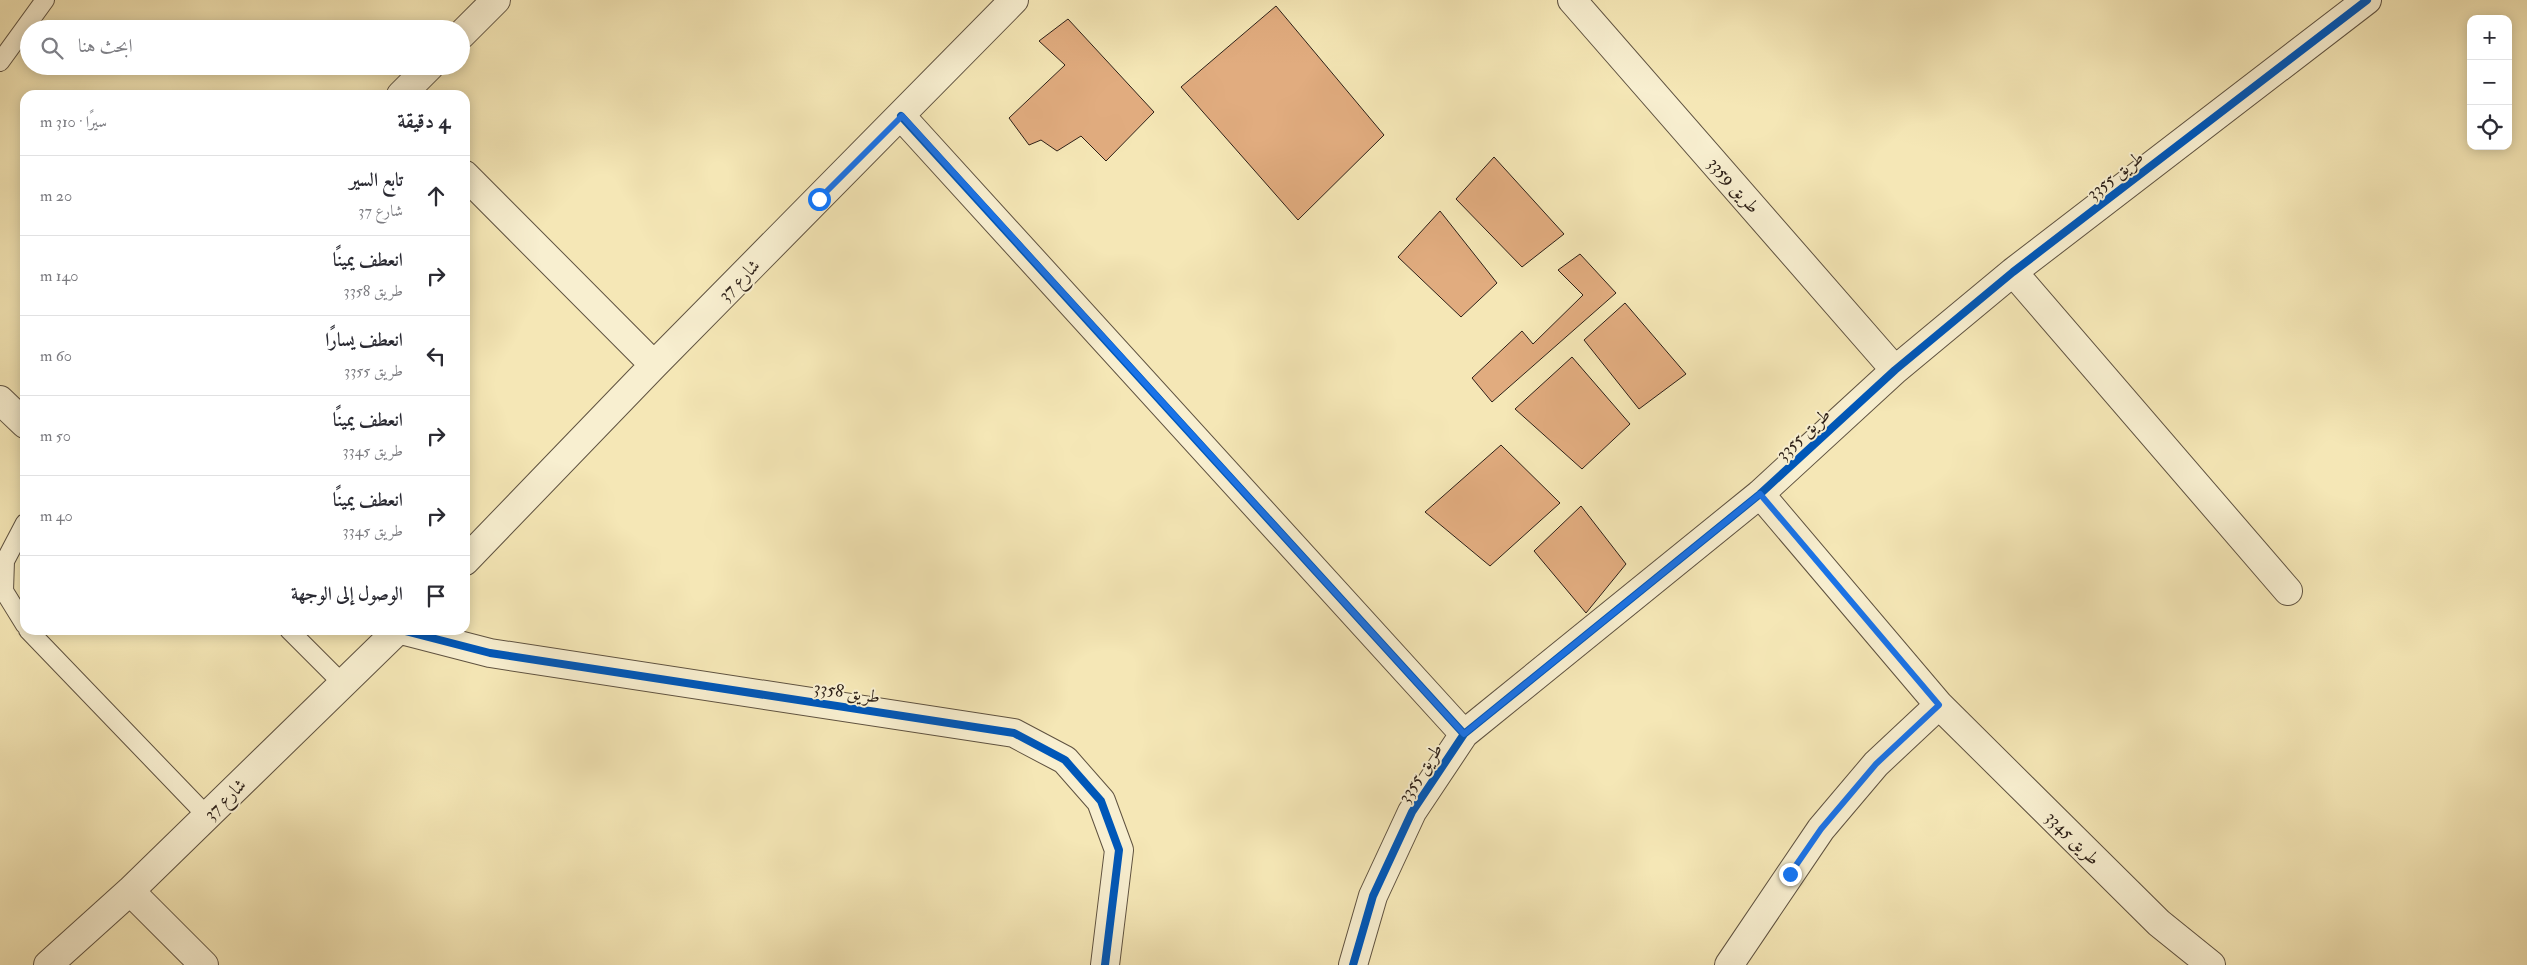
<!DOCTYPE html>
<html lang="ar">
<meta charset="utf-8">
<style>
body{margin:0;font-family:"IM FELL Double Pica",Amiri,serif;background:#f7f7f7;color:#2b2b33;direction:rtl}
.controls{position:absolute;right:15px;top:15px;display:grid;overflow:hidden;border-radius:10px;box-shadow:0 2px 12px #0003}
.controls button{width:45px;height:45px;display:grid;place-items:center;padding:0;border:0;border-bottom:1px solid #e1e1e2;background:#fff;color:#2b2b33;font:25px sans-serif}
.stop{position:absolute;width:15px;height:15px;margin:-11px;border:4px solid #1a73e8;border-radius:50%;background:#fff}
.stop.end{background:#1a73e8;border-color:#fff;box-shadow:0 1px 5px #0008}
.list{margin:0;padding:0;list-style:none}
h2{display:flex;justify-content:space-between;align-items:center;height:65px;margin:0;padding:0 20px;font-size:21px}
h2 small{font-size:16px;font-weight:400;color:#7c7c81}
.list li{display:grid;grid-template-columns:32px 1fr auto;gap:15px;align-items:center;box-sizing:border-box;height:80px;padding:0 20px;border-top:1px solid #e1e1e2}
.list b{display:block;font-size:19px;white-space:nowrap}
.list p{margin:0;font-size:16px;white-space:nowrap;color:#7c7c81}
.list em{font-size:16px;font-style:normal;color:#7c7c81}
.icon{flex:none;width:28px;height:28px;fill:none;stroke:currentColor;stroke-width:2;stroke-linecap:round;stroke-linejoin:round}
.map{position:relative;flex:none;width:2527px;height:965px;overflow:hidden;direction:ltr}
.search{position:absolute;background:#fff;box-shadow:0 2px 12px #0003;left:20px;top:20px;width:450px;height:55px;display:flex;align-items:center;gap:12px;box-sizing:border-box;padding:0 18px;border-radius:28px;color:#7c7c81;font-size:19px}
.panel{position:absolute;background:#fff;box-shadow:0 2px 12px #0003;left:20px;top:90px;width:450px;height:545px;border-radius:15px;direction:rtl}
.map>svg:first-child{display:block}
.building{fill:#e1ac7f;stroke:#2d2018}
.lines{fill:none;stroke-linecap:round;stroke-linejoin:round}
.lane-casing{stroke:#5f5240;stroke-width:20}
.street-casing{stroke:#5f5240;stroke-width:30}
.lane{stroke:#f8efd0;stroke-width:18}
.street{stroke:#f8efd0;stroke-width:28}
.cycleway-casing{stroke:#f8efd0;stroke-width:11}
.cycleway{stroke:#0057b8;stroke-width:8}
.route{stroke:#1a73e8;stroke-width:6}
.labels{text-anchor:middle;stroke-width:4;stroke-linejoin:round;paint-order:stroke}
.street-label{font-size:18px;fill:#2d2018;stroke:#f8efd0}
</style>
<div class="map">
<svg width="2527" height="965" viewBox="0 0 2527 965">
<rect width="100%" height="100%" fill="#f5e7b6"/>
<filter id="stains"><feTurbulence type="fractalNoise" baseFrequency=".004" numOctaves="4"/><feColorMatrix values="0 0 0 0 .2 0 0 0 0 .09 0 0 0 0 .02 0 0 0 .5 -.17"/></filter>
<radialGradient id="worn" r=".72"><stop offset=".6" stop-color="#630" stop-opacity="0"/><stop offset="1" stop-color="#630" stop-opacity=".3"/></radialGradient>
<path class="building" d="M1276,6l108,129 -86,85 -117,-133z
M1068,19l86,93 -48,49 -25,-25 -24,15 -16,-11 -12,5 -20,-27 56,-53 -26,-24z
M1494,157l70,77 -42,33 -66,-68z
M1440,211l57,72 -36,34 -63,-60z
M1580,254l36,39 -124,109 -20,-24 50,-47 11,13 50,-49 -25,-25z
M1625,303l61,71 -47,35 -55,-69z
M1572,357l58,67 -48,45 -67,-60z
M1501,445l59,58 -70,63 -65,-54z
M1581,506l45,58 -40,49 -52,-62z"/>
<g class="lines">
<g class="lane-casing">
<path id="lane" d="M0,62l45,-62
M25,523l-20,38 -1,30 21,34
M28,630l179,186
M289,630l54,54"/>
</g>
<g class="street-casing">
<path id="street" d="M1572,0l323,370
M461,35l35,-35
M401,95l29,-29
M901,116l563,618
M465,175l189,190
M2013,272l275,319
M0,400l25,24
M1760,494l179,211 220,218 52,42
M465,561l189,-196 360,-365
M401,630l89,23 524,80 51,27 36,41 18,49 -14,115
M130,891l74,74
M48,965l82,-74 268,-261
M1353,965l20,-69 39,-84 52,-78 296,-240 135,-124 118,-98 354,-272
M1729,965l92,-136 55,-65 63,-59"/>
</g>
<use href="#lane" class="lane"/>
<use href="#street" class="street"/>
<g class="cycleway-casing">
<path id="cycleway" d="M901,116l563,618
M401,630l89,23 524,80 51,27 36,41 18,49 -14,115
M1353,965l20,-69 39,-84 52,-78 296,-240 135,-124 118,-98 354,-272"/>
</g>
<use href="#cycleway" class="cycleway"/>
</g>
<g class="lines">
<path class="route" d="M819,199l83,-83 562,618 296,-240 179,211 -63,59 -55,65 -31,45"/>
</g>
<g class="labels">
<g class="street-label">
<text transform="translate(2115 175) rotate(-38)" y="6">طريق 3355</text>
<text transform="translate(1734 185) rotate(49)" y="6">طريق 3359</text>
<text transform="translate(739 280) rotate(-45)" y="6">شارع 37</text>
<text transform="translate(1803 434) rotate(-43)" y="6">طريق 3355</text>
<text transform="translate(847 692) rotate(9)" y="6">طريق 3358</text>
<text transform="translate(1420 773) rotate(-57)" y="6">طريق 3355</text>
<text transform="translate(225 799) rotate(-44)" y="6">شارع 37</text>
<text transform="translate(2073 838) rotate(45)" y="6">طريق 3345</text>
</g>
</g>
<rect width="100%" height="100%" filter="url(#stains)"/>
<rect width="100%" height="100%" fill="url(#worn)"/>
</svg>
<div class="controls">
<button>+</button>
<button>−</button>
<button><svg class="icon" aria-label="locate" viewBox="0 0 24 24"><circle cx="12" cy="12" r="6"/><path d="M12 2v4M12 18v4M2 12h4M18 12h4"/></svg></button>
</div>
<div class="stop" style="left:819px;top:199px"></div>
<div class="stop end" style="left:1790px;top:874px"></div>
<div class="search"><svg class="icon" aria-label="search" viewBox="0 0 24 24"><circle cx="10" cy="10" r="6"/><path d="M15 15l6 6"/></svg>ابحث هنا</div>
<section class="panel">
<h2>4 دقيقة<small>سيرًا · 310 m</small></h2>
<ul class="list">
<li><svg class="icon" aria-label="ahead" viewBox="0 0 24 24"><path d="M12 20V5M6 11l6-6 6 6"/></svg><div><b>تابع السير</b><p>شارع 37</p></div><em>20 m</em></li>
<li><svg class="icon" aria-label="right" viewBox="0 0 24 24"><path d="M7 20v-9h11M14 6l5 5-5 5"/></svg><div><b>انعطف يمينًا</b><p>طريق 3358</p></div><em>140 m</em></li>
<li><svg class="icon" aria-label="left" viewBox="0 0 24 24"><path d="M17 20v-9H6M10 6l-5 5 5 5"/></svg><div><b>انعطف يسارًا</b><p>طريق 3355</p></div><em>60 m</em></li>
<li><svg class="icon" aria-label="right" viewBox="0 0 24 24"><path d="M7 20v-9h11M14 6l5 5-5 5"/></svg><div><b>انعطف يمينًا</b><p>طريق 3345</p></div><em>50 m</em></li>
<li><svg class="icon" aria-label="right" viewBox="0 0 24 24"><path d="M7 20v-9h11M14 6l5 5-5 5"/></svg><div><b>انعطف يمينًا</b><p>طريق 3345</p></div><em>40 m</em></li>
<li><svg class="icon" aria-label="arrive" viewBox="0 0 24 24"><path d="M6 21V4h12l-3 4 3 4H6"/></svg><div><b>الوصول إلى الوجهة</b></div></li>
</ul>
</section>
</div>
